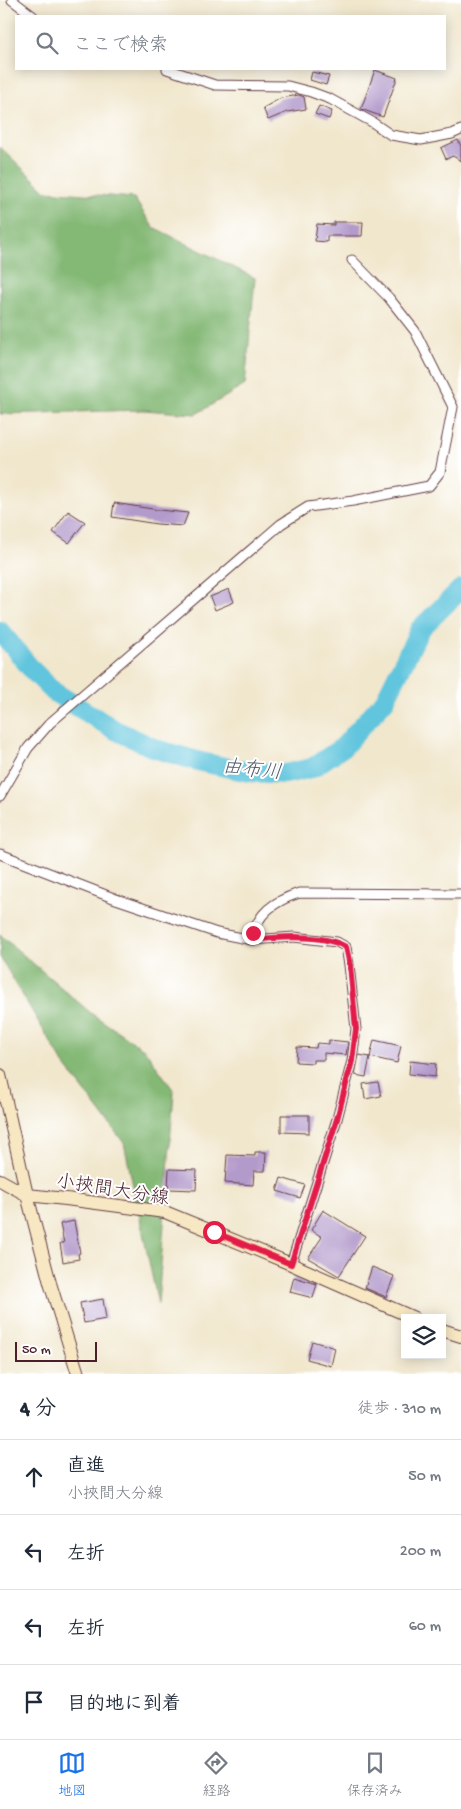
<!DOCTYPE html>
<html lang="ja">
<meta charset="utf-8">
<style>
body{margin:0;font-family:"Gochi Hand","Klee One",sans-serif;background:#f2f2f3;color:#1f2937}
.controls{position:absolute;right:15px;bottom:15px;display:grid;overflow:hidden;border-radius:0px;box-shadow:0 2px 12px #0003}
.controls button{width:45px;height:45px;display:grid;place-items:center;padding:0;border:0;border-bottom:1px solid #e0e1e3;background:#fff;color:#1f2937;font:25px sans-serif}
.scale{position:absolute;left:15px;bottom:12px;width:82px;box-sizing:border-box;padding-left:5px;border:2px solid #4a1f2b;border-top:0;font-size:14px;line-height:18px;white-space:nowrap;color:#4a1f2b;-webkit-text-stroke:4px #fff;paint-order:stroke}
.stop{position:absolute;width:15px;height:15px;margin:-11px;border:4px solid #e11d48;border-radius:50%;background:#fff}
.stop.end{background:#e11d48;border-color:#fff;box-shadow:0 1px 5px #0008}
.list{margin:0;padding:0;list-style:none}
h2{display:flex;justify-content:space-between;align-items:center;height:65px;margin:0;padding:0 20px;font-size:21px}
h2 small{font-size:16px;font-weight:400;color:#747a83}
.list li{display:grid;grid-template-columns:32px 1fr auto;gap:15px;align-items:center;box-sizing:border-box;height:75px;padding:0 20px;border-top:1px solid #e0e1e3}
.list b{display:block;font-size:19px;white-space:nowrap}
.list p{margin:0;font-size:16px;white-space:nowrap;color:#747a83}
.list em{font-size:16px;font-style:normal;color:#747a83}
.icon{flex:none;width:28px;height:28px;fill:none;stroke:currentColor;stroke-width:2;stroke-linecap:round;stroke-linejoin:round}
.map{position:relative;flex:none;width:461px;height:1374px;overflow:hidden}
.search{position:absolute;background:#fff;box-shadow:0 2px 12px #0003;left:15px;right:15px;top:15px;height:55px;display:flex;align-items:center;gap:12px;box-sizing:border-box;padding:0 18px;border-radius:0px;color:#747a83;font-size:19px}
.sheet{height:365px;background:#fff}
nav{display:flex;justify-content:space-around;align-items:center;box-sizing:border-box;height:70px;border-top:1px solid #e0e1e3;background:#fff;font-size:14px;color:#747a83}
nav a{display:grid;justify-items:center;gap:2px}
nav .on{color:#1a73e8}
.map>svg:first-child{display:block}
.forest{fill:#83b874;stroke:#666c50}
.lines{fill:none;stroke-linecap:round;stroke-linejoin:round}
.river{stroke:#60c5dd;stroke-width:20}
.building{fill:#b29acb}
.street-casing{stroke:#633d43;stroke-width:11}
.secondary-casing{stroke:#633d43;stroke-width:14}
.street{stroke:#fff;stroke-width:9}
.secondary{stroke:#f7e8c3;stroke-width:12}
.route{stroke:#e11d48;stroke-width:6}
.labels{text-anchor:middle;stroke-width:4;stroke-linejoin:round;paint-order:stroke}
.street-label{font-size:19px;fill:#4a1f2b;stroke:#fff}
.water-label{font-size:20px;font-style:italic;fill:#525969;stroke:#fff}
</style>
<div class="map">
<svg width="461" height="1374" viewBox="0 0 461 1374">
<rect width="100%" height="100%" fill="#fff"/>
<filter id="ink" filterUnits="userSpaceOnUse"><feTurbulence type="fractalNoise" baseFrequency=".02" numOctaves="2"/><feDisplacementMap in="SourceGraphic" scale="10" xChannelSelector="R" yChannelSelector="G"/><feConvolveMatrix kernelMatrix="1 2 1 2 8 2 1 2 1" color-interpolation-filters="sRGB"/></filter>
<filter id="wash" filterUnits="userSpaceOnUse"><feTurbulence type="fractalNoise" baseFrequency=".0096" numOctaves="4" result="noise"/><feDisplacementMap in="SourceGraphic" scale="20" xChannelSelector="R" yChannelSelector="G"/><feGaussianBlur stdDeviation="1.12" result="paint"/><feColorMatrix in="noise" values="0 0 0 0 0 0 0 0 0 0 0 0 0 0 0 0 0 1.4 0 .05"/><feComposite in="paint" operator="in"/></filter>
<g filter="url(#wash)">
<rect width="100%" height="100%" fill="#f1e7cd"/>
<path class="forest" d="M0,147l46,44 88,7 19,29 102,51 -10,107 -49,29 -52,-4 -144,4z
M0,935l92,79 53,36 29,41 -16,213 -34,-161 -61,-80 -63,-106z"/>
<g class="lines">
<path class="river" d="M0,631l33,40 21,21 61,38 41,19 45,13 48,10 36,2 27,-6 31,-21 42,-47 35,-71 41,-40"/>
</g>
<g id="blocks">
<path class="building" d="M375,70l22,8 -14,39 -22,-8z
M312,72l17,4 -3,9 -16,-5z
M299,95l5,2 2,12 -19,3 -19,8 -5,-12 18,-10z
M319,106l13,5 -3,8 -14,-5z
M458,140l3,6v15l-8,-5 -7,3 -5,-11z
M334,222h29l-1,14h-35v6l-12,-1 2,-17 17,1z
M114,503l45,7 29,3 -5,13 -26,-2 -45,-7z
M68,511l17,11 -16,21 -16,-11z
M229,589l5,13 -19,8 -5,-13z
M329,1040l19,2 -2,13 -22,-2v7h-11v3l-17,-1 1,-15 19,1 1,-5 12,1z
M374,1040l27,6 -4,17 -27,-6z
M359,1055l11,2 -4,20 -11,-2z
M410,1061l26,3 -1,13 -26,-3z
M378,1082l3,14 -16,3 -2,-15z
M281,1115h28v18l-28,-1z
M255,1152h11l-1,19h-11l-1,14 -28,-2 2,-28 28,1z
M169,1169l28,1 -1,20 -28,-1z
M281,1178l24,7 -5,13 -23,-7z
M323,1210l42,26 -26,40 -31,-18 14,-21 -11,-7z
M74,1221l6,32 -2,1 1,5 -16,3 -3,-19h4l-4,-19z
M372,1267l22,9 -8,21 -21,-9z
M294,1277l23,7 -4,14 -23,-6z
M103,1299l3,20 -22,4 -4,-20z
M312,1341l23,7 -4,18 -24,-7z"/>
</g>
</g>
<g filter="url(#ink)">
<use href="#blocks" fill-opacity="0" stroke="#633d43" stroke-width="1"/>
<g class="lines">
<g class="street-casing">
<path id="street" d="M12,0l21,16
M167,69l48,16 73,1 23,6 19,7 42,23 19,13 30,5 31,-6 9,-4
M0,796l28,-48 22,-25 231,-199 27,-17 45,-6 76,-15 11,-14 13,-65 -38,-76 -26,-33 -37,-38
M0,854l116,45 101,34 35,7 42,-3 43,5 9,5 3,18 7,64 -4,32 -15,58 -46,145
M252,940c4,-27 23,-39 47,-47l162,1"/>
</g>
<g class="secondary-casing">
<path id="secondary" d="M0,1075l27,120 23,88 28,91
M0,1180l27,15 39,4 99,13 126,52 123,54
M442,1330l19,6"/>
</g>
<use href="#street" class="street"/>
<use href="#secondary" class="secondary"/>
</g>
</g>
<g class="lines" filter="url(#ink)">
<path class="route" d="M214,1232l77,32 46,-145 15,-58 4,-32 -6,-64 -4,-18c-24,-14 -68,-10 -94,-7l1,-7"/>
</g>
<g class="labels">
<g class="street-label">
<text transform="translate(113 1188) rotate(9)" y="7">小挾間大分線</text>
</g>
<g class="water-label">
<text transform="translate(252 768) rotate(6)" y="7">由布川</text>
</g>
</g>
</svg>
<div class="controls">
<button><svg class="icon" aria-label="layers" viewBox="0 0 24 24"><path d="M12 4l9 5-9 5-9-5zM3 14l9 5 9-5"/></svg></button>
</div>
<div class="scale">50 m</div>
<div class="stop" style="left:214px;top:1232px"></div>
<div class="stop end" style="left:253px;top:933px"></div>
<div class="search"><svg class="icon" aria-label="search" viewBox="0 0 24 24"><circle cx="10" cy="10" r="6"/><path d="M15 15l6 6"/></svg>ここで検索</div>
</div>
<section class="sheet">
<h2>4 分<small>徒歩 · 310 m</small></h2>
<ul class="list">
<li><svg class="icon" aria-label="ahead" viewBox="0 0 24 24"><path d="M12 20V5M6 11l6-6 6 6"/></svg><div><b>直進</b><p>小挾間大分線</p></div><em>50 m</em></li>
<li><svg class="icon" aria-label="left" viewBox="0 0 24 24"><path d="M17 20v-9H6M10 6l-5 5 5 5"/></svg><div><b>左折</b></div><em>200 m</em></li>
<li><svg class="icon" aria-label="left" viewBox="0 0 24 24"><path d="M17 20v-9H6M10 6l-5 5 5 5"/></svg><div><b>左折</b></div><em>60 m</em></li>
<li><svg class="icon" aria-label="arrive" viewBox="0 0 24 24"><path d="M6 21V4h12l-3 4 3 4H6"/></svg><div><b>目的地に到着</b></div></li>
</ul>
</section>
<nav>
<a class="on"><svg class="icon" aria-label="map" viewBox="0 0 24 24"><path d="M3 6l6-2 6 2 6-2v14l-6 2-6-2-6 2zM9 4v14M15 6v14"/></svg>地図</a>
<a><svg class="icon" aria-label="directions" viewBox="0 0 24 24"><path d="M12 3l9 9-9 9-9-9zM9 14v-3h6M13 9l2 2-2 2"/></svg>経路</a>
<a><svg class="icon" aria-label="saved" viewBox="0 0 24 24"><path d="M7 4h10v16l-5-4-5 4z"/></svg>保存済み</a>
</nav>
